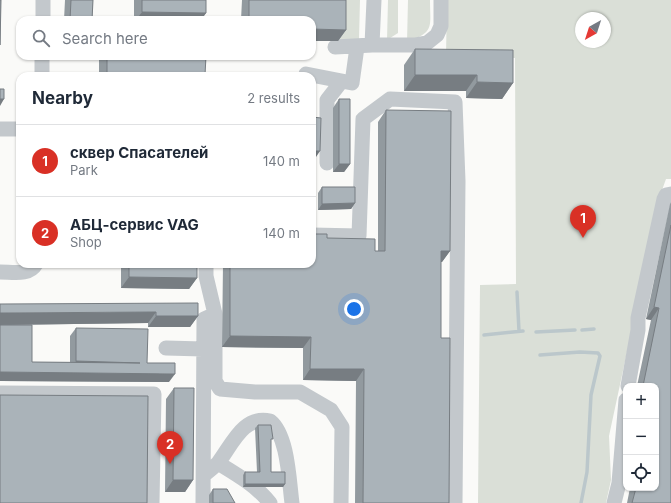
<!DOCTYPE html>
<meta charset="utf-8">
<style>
body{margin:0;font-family:Inter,sans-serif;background:#f2f2f3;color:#1f2937}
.controls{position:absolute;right:12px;bottom:12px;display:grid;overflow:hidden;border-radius:8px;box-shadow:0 1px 3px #0004}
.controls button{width:36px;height:36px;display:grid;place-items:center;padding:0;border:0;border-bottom:1px solid #e0e1e3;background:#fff;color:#1f2937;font:20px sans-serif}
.compass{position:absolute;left:575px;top:12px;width:36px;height:36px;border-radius:50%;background:#fff;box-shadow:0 1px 3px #0004;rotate:219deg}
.you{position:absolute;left:354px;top:309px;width:14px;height:14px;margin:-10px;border:3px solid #fff;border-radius:50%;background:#1a73e8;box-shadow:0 0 0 6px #1a73e833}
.badge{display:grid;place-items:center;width:26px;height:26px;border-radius:50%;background:#d93025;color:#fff;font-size:13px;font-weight:700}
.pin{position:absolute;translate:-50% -33px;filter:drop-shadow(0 1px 2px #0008)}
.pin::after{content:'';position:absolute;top:21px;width:14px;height:12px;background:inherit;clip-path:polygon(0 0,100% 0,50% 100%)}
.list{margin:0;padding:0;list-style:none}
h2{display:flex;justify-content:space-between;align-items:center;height:52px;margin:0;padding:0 16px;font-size:17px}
h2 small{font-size:13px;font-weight:400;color:#747a83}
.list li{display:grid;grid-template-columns:26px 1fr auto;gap:12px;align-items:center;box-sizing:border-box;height:72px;padding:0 16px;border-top:1px solid #e0e1e3}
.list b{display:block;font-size:15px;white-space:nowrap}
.list p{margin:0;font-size:13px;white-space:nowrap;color:#747a83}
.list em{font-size:13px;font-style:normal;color:#747a83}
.icon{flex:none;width:22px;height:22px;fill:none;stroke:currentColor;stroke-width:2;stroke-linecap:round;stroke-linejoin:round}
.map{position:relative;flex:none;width:671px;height:503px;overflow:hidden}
.search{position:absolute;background:#fff;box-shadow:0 1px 3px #0004;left:16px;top:16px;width:300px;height:44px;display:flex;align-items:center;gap:10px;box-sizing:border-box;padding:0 14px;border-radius:12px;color:#747a83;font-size:15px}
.panel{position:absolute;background:#fff;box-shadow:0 1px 3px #0004;left:16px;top:72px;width:300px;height:196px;border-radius:12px}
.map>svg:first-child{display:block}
.green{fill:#dadfd7;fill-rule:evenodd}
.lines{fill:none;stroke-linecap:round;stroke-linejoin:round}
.stream{stroke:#bbc7cb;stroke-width:3.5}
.minor{stroke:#c3c8cc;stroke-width:15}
.wall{fill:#929a9f}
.shaded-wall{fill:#777d82}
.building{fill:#aab3b9;stroke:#777d82}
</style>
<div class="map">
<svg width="671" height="503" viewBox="0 0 671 503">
<rect width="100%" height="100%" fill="#fafaf8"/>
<path class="green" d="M338,0h22l-1,39 -21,2z
M388,0h10v33l-11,7z
M408,0h22c0,27 5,32 -23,42z
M447,0h224v179h-5l-5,14 -52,243 2,44 -5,23h-128l2,-218 36,-1 -1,-226 -69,-3zM581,18h24v24h-24z"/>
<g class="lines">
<path class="stream" d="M517,292l2,39
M582,330l12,-1
M536,332l39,-2
M484,335l39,-4
M540,355l40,-3 18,1 2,3 -9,39 -4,77 -6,31"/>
<path class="minor" d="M43,20v-20
M372,45l2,-45
M335,47l37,-2h44l11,-2 10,-8 4,-9v-26
M306,74l46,9 5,-36
M42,76v-20
M0,129h20
M327,163v-63l14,-18
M312,235l47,1 4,-117 27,-20 65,3 3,79 -3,322
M206,264v12l9,38v67l5,8 35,3h45l31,18 11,17 -1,76
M0,272c13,0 29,4 36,-8
M166,348l37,1
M628,386l10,-56v-12l26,-119 2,-4 5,-1
M0,393l154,1 -2,109
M218,463c18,11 39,23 52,40
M204,475c5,-4 10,-8 14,-12 14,-18 25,-48 52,-42 18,14 19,60 22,82
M203,503l1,-184 11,-5
M614,503l5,-20 7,-83"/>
</g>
<path class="wall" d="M65,0h28l-1,20h-28z
M134,0h72v13l-5,7h-67z
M242,0h104v30l-8,11h-26v-21h-71z
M415,49l98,34 -11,16 -36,-1v-7h-62v-26z
M101,56h105l-2,20h-105v-18z
M339,99l11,65 -6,8h-11v-64z
M386,110l64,141 -8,11h-1v76l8,165h-94l1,-122 -53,-1v-32l-81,-1 1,-83h89l15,-26 48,13h3v-129z
M322,187l33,16 -4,6 -33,1v-17z
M671,202v301h-44l3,-15h26v-102h-19l14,-66 -5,-1 24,-115z
M121,264h76v14l-8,11 -68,-1z
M198,303v13l-8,11h-42v-4l-148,2z
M0,325l32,37h38v-26l6,-8 71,35 22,19 -169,-1z
M174,388l19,92 -8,12h-20l1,-93z
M258,425l13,17v30l14,12 -2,3h-40v-12l2,-3h12l-2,-44z
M213,489l22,14h-26v-8z"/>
<path class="shaded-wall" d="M142,12l64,1 -5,7h-65z
M312,29l34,1 -8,11h-26z
M107,73l98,2 -1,1h-99z
M415,75h62l-11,16h-62z
M477,82l36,1 -11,16 -36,-1z
M0,99h4l-4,7z
M312,151h8l-6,9 -2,-1z
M339,164h11l-6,8h-11z
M355,203l-4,6 -33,1 4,-6z
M441,251h9l-8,11h-9z
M129,277l68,1 -8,11 -68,-1z
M654,307l5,1 -8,12 -5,-1z
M156,312l-8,11 -148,2v-12z
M156,316h42l-8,11h-42z
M230,336l81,1 -8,11 -81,-1z
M76,361l64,2 -70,7z
M310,369h54l-8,12 -53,-1z
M0,372l175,2 -6,8 -169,-1z
M173,480h20l-8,12h-20z
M245,484h40l-2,3h-40z"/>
<path class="building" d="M0,0h1l-1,45z
M71,0h22l-1,20h-22z
M142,0h64v13l-64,-1z
M249,0h97v30l-34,-1v-9h-63z
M415,49l98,1v33l-36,-1v-7h-62z
M107,56h99l-1,19 -98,-2z
M0,89h4v10h-4z
M339,99h11v65h-11z
M386,110l65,1 -1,140h-9v87h9l-1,165h-86l1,-134h-54l1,-32 -81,-1v-72h82v-30h15v4l48,1v12h10z
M312,117l9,1 -1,33h-8z
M322,187h33v16l-33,1z
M671,225v278h-39l4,-15h20v-102h-13l16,-78 -5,-1z
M129,264h68v14l-68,-1z
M198,303v13h-42v-4l-156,1v-9z
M0,325h32v37l108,1 -64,-2v-33l72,1 -1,34h28v11l-175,-2z
M174,388h20l-1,92h-20z
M0,395l148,1 -1,107h-147z
M258,425h13l2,14h-2v33h14v12h-40v-12h15z
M213,489h14l8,14h-22z"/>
</svg>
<div class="controls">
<button>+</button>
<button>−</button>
<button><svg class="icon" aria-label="locate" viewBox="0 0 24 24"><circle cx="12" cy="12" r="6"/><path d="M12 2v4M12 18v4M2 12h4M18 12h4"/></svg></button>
</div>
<svg class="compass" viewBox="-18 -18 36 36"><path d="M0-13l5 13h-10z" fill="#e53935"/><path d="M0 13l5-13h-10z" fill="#747a83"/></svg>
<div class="you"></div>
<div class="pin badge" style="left:583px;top:238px">1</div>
<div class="pin badge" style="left:170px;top:464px">2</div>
<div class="search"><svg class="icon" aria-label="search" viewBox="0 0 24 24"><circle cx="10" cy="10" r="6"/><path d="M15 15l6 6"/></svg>Search here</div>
<section class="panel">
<h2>Nearby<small>2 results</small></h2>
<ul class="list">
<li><span class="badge">1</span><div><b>cквер Спасателей</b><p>Park</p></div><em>140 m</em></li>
<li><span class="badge">2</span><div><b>АБЦ-сервис VAG</b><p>Shop</p></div><em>140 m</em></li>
</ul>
</section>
</div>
